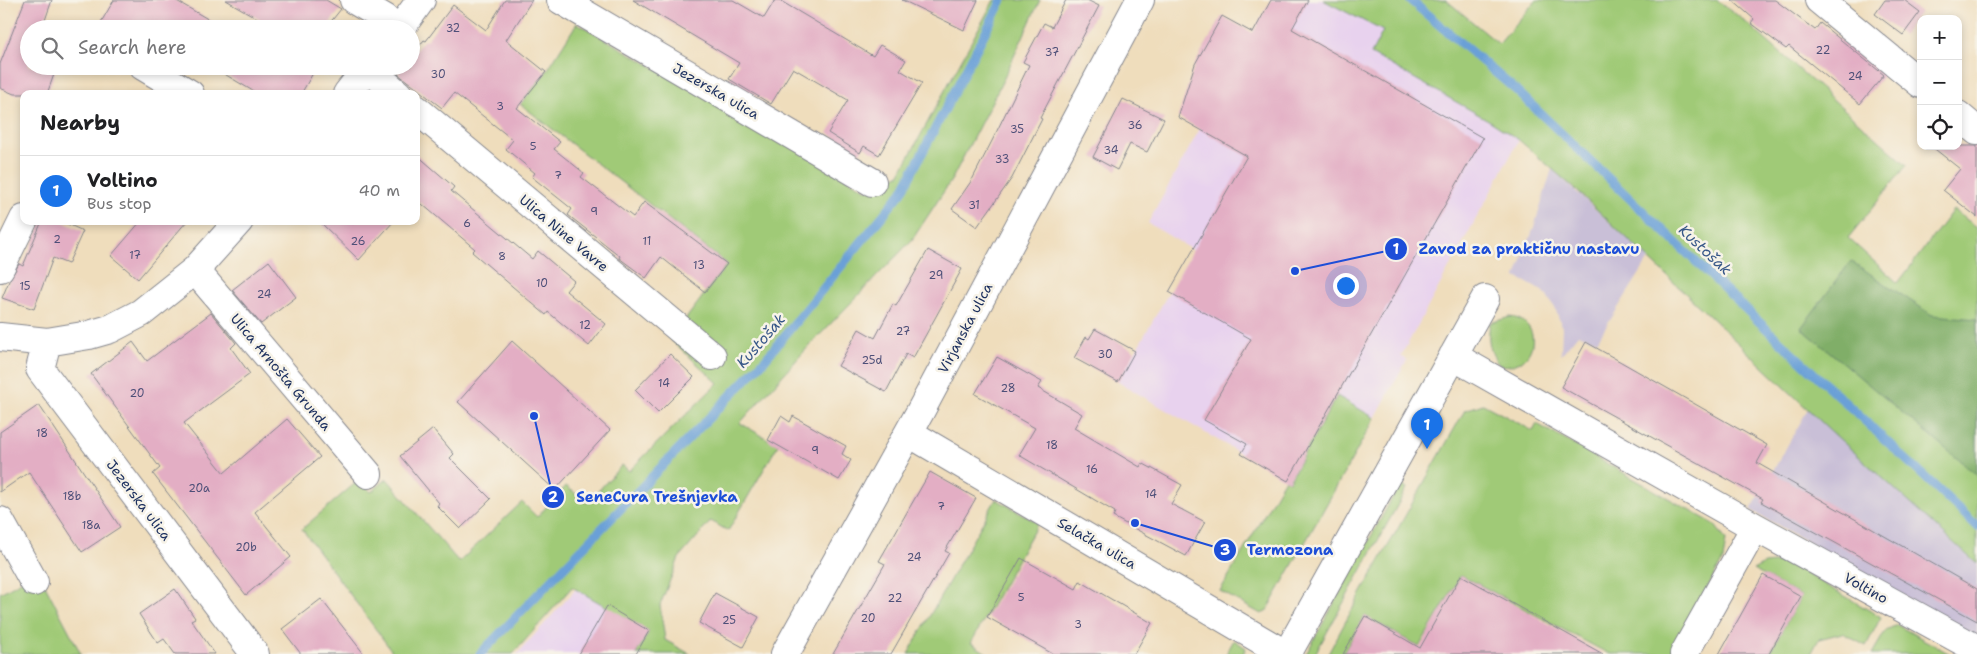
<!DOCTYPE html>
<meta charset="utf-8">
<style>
body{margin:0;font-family:"Shantell Sans",sans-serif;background:#f6f6f6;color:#202124}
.controls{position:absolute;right:15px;top:15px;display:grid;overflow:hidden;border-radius:10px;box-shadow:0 2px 8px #0003}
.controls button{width:45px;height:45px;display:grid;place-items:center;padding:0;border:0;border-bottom:1px solid #e0e0e0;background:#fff;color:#202124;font:25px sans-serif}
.you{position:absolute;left:1345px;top:285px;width:18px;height:18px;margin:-12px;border:4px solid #fff;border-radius:50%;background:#1a73e8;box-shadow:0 0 0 8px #1a73e833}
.badge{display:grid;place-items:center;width:32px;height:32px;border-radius:50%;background:#1a73e8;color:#fff;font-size:16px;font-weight:700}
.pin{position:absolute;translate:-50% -41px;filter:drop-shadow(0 1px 2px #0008)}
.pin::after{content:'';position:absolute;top:26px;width:18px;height:15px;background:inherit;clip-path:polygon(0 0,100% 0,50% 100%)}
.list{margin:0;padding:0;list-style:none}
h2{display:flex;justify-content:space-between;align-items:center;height:65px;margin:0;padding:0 20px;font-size:21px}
h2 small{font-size:16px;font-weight:400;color:#757577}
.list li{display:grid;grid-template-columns:32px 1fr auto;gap:15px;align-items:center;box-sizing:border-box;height:70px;padding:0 20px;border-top:1px solid #e0e0e0}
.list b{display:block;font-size:19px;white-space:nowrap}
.list p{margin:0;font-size:16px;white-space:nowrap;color:#757577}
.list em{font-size:16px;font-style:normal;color:#757577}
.icon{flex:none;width:28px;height:28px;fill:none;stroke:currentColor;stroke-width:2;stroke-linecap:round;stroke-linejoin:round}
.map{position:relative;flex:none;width:1977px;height:654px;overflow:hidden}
.search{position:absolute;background:#fff;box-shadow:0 2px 8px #0003;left:20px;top:20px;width:400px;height:55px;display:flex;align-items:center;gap:12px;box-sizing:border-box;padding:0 18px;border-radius:28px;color:#757577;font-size:19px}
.panel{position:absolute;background:#fff;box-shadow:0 2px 8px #0003;left:20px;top:90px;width:400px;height:135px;border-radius:10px}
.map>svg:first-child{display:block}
.built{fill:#e8d2ee}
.industrial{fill:#c9bfd7}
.green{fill:#a0ca77;stroke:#5e7c6a}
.forest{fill:#80ae68;stroke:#4e6e63}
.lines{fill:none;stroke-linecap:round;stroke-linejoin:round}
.stream{stroke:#6aa0d7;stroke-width:9}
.building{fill:#e3aec4}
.minor-casing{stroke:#85868d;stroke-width:30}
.minor{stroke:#fff;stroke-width:28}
.labels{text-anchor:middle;stroke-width:5;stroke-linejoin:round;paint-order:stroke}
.number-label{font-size:11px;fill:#4d4f78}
.street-label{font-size:14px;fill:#1b2f5e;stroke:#f7f3e8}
.water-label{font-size:15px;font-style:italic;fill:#375788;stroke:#f7f3e8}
.leader{fill:none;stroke:#1d4ed8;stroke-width:2}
.callout-dot{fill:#1d4ed8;stroke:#f7f3e8;stroke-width:2}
.mark-label{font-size:15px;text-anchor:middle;font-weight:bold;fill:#fff}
.callout-label{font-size:15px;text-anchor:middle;font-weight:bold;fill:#1d4ed8;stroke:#f7f3e8;stroke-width:5;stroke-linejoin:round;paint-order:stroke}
</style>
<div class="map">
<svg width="1977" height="654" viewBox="0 0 1977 654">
<rect width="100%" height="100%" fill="#f7f3e8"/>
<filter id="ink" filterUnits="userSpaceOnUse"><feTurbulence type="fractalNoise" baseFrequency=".02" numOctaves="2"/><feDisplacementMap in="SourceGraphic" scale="10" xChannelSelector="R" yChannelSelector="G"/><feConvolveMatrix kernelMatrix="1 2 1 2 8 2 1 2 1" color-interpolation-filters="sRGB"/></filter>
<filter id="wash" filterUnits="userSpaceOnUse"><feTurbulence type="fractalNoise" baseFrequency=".0096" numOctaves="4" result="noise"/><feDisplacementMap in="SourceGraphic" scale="20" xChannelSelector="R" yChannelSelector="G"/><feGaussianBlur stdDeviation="1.12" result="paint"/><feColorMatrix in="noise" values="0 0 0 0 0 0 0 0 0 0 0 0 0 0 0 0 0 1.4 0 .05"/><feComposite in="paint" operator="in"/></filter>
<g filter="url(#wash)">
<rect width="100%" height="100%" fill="#efddbc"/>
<path class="built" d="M1271,0h52l60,31 -12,23 119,67 29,19 -118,216 6,4 -32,58 -39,-22 -48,85 -170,-99 75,-132 -45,-27z
M576,589l31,17 83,48h-173z"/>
<path class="industrial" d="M1552,169l97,90 -52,82 -19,-7 -17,21 1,-28 -7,-19 -11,-16 -28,-15 17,-47z
M1808,409l169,155v74l-226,-128z"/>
<path class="green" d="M994,0h46l-36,78 -52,101 -40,61 -103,106 -69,77 38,22 -50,86 -17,-10 -32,37 -19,47 5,35 25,14h-54l13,-23 -77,-44 -59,67h-119l-92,-125 57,-49 12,12 16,-13 72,83 63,-60 15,15 29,-31 21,17 35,-38 7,6 89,-88 -50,-46 17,-17 42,-56 -207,-160 26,-32 31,-49 290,167 32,-15z
M1323,0h123l53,44 37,-44h181l24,18 166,147 -59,73 50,45 55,-73 24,17v337l-145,-132 -258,-244 -55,-48 -29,-19 -119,-67 12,-23z
M1510,317c36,4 26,55 -11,48 -10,-14 -12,-25 -9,-42z
M1337,396l38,22 -109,194 -5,2 -41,-23 65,-112 4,2z
M1483,404l50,27 4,-7 177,100 12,16 -3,20 -53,94h-61l-148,-79 -42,72 -54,-31 -22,38h-15l25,-46 112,-198z
M1400,484l7,4 -92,166h-9z
M996,499l42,24 -67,120 17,11h-80z
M1786,562l95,55 -15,29 -24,-13 -23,6 -8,15h-42l32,-58 -48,-26 11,-6z
M23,580l21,3 37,71h-81v-61z
M1897,625l53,29h-78l14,-24z
M1234,640l12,8 -3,6h-17z"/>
<path class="forest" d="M1851,261l81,54 45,4v156l-176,-147z"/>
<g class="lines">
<path class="stream" d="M1410,0l107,91 238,227 222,208
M480,654l283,-292 139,-170 100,-192"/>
</g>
<g id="blocks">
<path class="building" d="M25,0h27l-10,29h-13v37h28l-10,28h-33l-14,-6v-24z
M114,0h61l50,29h-128z
M226,0h100l15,9 -16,20h-49z
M505,0h27l-26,40 40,32 -29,36 43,34 -6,7 30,24 -3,4 52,40 11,-15 83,62 -22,28 -44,-35 -15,21 -27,-20 1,-2 -52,-41 4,-6 -40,-32 3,-4 -29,-24 7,-9 -59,-47 -12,15 -44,-34 6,-8h7v-10l13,-16 2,1 27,-36 33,25z
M633,0h100l31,18 11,-18h4l94,56 7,-11 26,15 -6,10 22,13 -43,72 -15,-9 -4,7 -32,-20 20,-33 -55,-32 -22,36 -42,-25 10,-16z
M902,0h76l-14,30z
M1066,0h21l12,6 -59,112 2,1 -30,59 -35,49 -25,-18 20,-29 21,-41 36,-74 -6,-3 21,-39 8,4z
M1271,0h37l-16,29 191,109 -195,343 -47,-27 6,-10 -43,-24 47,-81 -82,-47 78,-136 -69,-39 17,-53 27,-48 31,17z
M1732,0h43l40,30 5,-7 64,52 -24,29 -71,-58 -3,3 -35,-26 3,-4z
M1885,0h19l16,12 -17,23 -28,-21z
M211,66h106l-16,28h-43z
M1123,99l41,20 -17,33 -17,-8 -13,26 -24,-13z
M1931,146h46v71l-34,-27 17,-21z
M416,154l38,33 -3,4 81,68 6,-8 36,30 -8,10 40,33 -17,22 -41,-34 -2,3 -74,-63 3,-3 -59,-50z
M42,221h19l22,10 -15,33 -15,-6 -19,51 -32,-11 7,-17 10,-17 4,2z
M141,221h46l-49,58 -27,-23z
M319,221h75l-35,39z
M928,250l34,19 -49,89 -7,-4 -20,38 -48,-26 21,-37 16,9 18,-34 3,2z
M269,261l27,36 -35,27 -29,-34z
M211,313l25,30 -5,5 19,26 -66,49 40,50 63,-54 33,38 -65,55 36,45 -45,38 -93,-121 7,-6 -69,-94 42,-32 14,19z
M1095,329l40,22 -17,31 -44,-24 12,-21 3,2z
M512,341l98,89 -55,60 -97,-88z
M1586,342l181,103 -10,18 220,126v32l-216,-119 2,-3 -202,-112z
M670,354l24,23 -36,36 -23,-23z
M997,357l45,25 -4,6 44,26 -8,14 66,39 2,-4 40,22 -11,19 34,18 -19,34 -73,-39 2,-5 -96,-57 16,-27 -60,-34z
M39,405l81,122 -38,25 -53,-80 -29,20v-60z
M781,416l9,6 3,-6 53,30 -4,8 9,6 -12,20 -71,-40z
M433,429l21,25 -4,4 41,41 -31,30 -23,-23 2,-3 -39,-47z
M930,472l46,26 -31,53 4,2 -58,101h-58l52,-90 -6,-3z
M1021,558l55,31 4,-8 72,42 -18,31h-81l-66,-37z
M1461,575l142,79h-260l22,-38 55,32z
M1763,575l38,21 -32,58h-50z
M175,589l20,29 -4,2 24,34h-40l-11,-15 -6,4 -19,-29z
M715,593l44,24 -16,30 -44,-24z
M321,599l29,37 14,18h-63l-19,-25z
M607,606l42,25 -13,23h-57z"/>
</g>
</g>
<g filter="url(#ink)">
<use href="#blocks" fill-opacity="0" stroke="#85868d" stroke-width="1"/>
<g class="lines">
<g class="minor-casing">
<path id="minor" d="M354,0l31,18 12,11
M561,0l311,182
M1819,0l102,84
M400,29l21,-29
M143,66l47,28
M368,68l30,26
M347,94l22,-28
M416,109l296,247
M1958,115l19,16
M0,268l24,-49
M195,270l173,204
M0,337l47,5 42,-7 21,-6 31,-16 54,-43 44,-49
M47,342l-7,27 215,285
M1453,356l302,171 222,122
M909,433l376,221
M0,521l34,61
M785,654l135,-242 220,-412
M1287,654l198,-355
M1684,654l71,-127"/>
</g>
<use href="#minor" class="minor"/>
</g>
</g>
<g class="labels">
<g class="number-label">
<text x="453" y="32">32</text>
<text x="1823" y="54">22</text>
<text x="1052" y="56">37</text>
<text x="438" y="78">30</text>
<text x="1855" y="80">24</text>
<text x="500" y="110">3</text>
<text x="1135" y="129">36</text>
<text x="1017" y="133">35</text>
<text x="533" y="150">5</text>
<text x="1111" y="154">34</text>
<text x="1002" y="163">33</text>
<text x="558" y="179">7</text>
<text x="974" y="209">31</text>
<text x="594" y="215">9</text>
<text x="467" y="227">6</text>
<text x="57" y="243">2</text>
<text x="358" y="245">26</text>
<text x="647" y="245">11</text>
<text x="135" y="259">17</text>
<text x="502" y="260">8</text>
<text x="699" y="269">13</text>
<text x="936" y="279">29</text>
<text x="542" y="287">10</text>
<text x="25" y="290">15</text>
<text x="264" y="298">24</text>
<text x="585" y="329">12</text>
<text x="903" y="335">27</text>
<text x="1105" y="358">30</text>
<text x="872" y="364">25d</text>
<text x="664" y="387">14</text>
<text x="1008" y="392">28</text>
<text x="137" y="397">20</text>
<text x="42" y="437">18</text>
<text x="1052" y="449">18</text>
<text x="815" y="454">9</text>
<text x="1092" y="473">16</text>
<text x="199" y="492">20a</text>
<text x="1151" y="498">14</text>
<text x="72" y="500">18b</text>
<text x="941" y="510">7</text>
<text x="91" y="529">18a</text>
<text x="246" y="551">20b</text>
<text x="914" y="561">24</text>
<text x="1021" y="601">5</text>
<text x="895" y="602">22</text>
<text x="868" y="622">20</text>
<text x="729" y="624">25</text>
<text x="1078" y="628">3</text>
</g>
<g class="street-label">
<text transform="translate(716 91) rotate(30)" y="5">Jezerska ulica</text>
<text transform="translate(564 233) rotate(40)" y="5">Ulica Nine Vavre</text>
<text transform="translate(965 328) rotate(-62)" y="5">Virjanska ulica</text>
<text transform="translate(281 372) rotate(50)" y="5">Ulica Arnošta Grunda</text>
<text transform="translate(139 500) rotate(53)" y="5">Jezerska ulica</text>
<text transform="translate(1097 543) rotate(30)" y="5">Selačka ulica</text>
<text transform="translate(1866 588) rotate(29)" y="5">Voltino</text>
</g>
<g class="water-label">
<text transform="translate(1705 250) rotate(43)" y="5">Kustošak</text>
<text transform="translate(761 341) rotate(-49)" y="5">Kustošak</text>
</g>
</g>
<path class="leader" d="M1295 271L1396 249M534 416L553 497M1135 523L1225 550"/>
<g class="callout-dot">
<circle cx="1295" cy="271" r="5"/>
<circle cx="534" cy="416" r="5"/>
<circle cx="1135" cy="523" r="5"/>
<circle cx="1396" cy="249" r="12"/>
<circle cx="553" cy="497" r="12"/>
<circle cx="1225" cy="550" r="12"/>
</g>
<g class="mark-label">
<text x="1396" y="254">1</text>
<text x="553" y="502">2</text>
<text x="1225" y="555">3</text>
</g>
<g class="callout-label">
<text x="1529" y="254">Zavod za praktičnu nastavu</text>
<text x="657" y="502">SeneCura Trešnjevka</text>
<text x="1290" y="555">Termozona</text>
</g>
</svg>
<div class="controls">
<button>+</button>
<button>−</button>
<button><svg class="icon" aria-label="locate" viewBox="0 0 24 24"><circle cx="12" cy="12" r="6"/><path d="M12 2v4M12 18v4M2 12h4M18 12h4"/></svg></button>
</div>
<div class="you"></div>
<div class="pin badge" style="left:1427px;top:449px">1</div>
<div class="search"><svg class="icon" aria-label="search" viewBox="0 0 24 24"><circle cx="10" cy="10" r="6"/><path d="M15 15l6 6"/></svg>Search here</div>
<section class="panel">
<h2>Nearby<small></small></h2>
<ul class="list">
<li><span class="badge">1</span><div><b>Voltino</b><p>Bus stop</p></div><em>40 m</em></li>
</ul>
</section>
</div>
